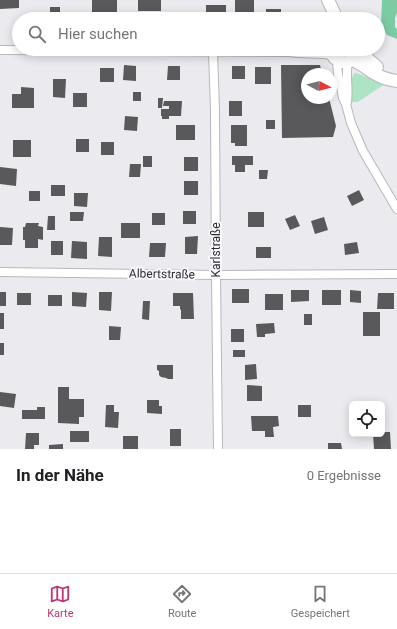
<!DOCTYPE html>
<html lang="de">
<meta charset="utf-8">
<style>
body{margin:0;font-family:Roboto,sans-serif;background:#f2f2f2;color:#202124}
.controls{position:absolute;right:12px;bottom:12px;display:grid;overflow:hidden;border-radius:6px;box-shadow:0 2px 10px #0003}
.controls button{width:36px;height:36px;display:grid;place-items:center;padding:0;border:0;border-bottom:1px solid #e0e0e0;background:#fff;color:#202124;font:20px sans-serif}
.compass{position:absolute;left:301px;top:68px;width:36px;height:36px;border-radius:50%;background:#fff;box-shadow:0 2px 10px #0003;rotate:97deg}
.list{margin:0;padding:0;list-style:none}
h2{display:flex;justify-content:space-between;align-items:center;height:52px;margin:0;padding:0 16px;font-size:17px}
h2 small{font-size:13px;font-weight:400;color:#757577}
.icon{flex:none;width:22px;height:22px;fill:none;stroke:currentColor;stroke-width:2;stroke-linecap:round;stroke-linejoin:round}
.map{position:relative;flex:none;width:397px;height:449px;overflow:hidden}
.search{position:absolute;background:#fff;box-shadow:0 2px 10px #0003;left:12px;right:12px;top:12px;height:44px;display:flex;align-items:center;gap:10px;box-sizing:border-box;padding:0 14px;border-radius:22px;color:#757577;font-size:15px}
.sheet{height:124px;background:#fff}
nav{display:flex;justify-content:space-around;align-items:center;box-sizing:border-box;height:56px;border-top:1px solid #e0e0e0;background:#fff;font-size:11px;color:#757577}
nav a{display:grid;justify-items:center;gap:2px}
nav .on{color:#be3571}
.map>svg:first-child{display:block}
.green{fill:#ace4c5}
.forest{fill:#7dcba3}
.building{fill:#59595c}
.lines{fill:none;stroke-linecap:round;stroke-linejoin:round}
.street-casing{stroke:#b8b8bb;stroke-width:10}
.secondary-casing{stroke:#b8b8bb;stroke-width:14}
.street{stroke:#fff;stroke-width:8}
.secondary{stroke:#fff;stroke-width:12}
.labels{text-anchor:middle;stroke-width:4;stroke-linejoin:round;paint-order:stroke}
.street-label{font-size:12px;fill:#2d2d2f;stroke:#f9f8fc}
</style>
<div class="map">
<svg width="397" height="449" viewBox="0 0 397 449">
<rect width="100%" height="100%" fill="#ebebef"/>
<path class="green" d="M355,73l4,1 26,10 -24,16 -4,2h-5l-1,-12 -1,-13h2z"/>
<path class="forest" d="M382,0h15v13l-2,5v9l2,2v10l-10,-4 -6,-10z"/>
<path class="building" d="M0,0h19v8l-19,1z
M92,0h25v19h-25z
M138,0h23v11h-23z
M235,0h19v15h-19z
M206,5h20v13l-20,1z
M50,7h10v12h-10z
M266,9h15v10h-15z
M72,13l14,1v5h-14z
M124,65l12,1v15l-13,-1z
M281,65h39l2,9h-15v24h22l7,28 -3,11 -51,1z
M168,66h12v14h-13z
M232,66h13v13h-13z
M255,67h16v17h-16z
M100,68h14v14h-14z
M53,79h13l-1,19 -12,-1z
M21,87l13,1v20h-22v-14h9z
M133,92h8v9h-8z
M73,93h14v14h-14z
M158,98h5l-1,10h-4z
M164,101h18l-1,15h-12v3h-7v-3h-1v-7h8v-3h-6z
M229,101h13v15h-13z
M125,116l13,1 -1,14 -13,-1z
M266,120h9v9h-9z
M176,125h19v15h-19z
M231,125h16v21h-12v-3h-4z
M76,139h13v13h-13z
M13,140h18v17h-18z
M101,142h13v13h-13z
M143,156h9v11h-9z
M232,156h21v9h-8v7h-10v-7h-3z
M184,157h14v14h-14z
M130,164h11l-1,13h-11z
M0,167l17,2 -1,17 -16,-2z
M259,170h9l-1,9h-8z
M184,181h14v14h-14z
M51,185h14v11h-14z
M359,190l5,10 -12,6 -5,-10z
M29,191h11v10h-11z
M74,193h14l-1,14 -13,-1z
M183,211h13v13h-13z
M70,212h14l-1,9h-13z
M248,212h16v15h-16z
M152,213h13v12h-13z
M295,215l5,11 -10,4 -5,-11z
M48,216h7v14h-8z
M324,217l4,13 -13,4 -4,-13z
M26,223h13l-1,3 5,1v13l-5,-1v9h-13v-8h-2v-13h2z
M121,223h19v15h-19z
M0,227l13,1 -1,17h-12z
M198,236l-1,18h-12v-17z
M99,237h13v20l-14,-1z
M51,241h12v14h-12z
M72,241l15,1v17l-16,-1z
M357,242l2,11 -14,2 -1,-11z
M150,243h16l-1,14h-16z
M256,247h15v11h-15z
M232,289h17v14h-17z
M291,290h18v11l-18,1z
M322,290h19v15h-19z
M350,290l11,1v12l-11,-1z
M0,292h6v14h-6z
M72,292l15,1 -1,14 -14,-1z
M99,292h13l-1,19 -12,-1z
M17,293h14v12h-14z
M173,293h20l1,26h-13v-9l-1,-1v-3h-7z
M378,293h16v16h-17z
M265,294h18v16h-18z
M48,295h14v11h-14z
M143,301h7l-1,19 -7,-1z
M363,312h17v24h-17z
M0,313h4v16h-4z
M304,314h8v11h-8z
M274,323l1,10 -10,1v3h-8l-1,-13z
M109,326l12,1 -1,13h-11z
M231,329h13v13h-13z
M0,343h4v12h-4z
M233,350h12v7h-12z
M256,364l1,15 -12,1v-15z
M157,365h16v14h-5l-2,-1 -5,-1 -2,-2v-4l-2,-1z
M247,385l15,1v15h-15z
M58,387h11v12h15v18h-5v7l-21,-1z
M0,392l16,2 -2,14 -14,-2z
M147,400h12v6h3v8l-15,-1z
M106,405h8v7h5l-1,16 -13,-1z
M298,405h13v12h-13z
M37,407h8v12h-23v-9h15z
M251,416h27l1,10 -6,1 1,10h-9v-6h-13z
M170,429h11v17h-11z
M70,431h19v11h-19z
M382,432h8l1,17h-17l-1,-15h9z
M26,433h13v12h-5v4h-9z
M123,436h15v13h-15z
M328,443h13l1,6h-14z
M63,444v5h-14v-4z"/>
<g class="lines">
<g class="street-casing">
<path id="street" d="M0,50l289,2c15,2 29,1 43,3
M213,52l2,58 1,165 2,174
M337,60l1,15 3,12 2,11 3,6 5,19 12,28 34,58
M347,102c2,-14 -2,-27 1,-40
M0,272l216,3 181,-1"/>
</g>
<g class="secondary-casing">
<path id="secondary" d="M328,0l9,19
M330,49c4,14 18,18 27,6
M359,50l9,9 9,8
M352,60c8,3 13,7 20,12 8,5 16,8 25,9"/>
</g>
<use href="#street" class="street"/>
<use href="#secondary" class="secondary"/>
</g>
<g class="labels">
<g class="street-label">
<text transform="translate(216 250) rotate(-90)" y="4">Karlstraße</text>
<text transform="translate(162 274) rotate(1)" y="4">Albertstraße</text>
</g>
</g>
</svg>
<div class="controls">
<button><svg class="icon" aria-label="locate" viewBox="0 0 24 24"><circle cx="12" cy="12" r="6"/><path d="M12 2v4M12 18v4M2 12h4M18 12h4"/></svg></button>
</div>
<svg class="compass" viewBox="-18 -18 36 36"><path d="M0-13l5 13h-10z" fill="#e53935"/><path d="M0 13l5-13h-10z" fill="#757577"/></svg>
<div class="search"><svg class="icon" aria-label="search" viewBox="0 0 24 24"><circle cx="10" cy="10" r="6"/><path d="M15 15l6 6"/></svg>Hier suchen</div>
</div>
<section class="sheet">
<h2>In der Nähe<small>0 Ergebnisse</small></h2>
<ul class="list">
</ul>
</section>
<nav>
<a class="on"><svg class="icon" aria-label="map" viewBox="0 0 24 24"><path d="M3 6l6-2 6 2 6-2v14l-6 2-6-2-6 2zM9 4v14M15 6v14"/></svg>Karte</a>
<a><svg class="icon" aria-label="directions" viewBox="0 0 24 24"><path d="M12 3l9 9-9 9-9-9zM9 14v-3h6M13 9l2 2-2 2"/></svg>Route</a>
<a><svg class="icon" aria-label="saved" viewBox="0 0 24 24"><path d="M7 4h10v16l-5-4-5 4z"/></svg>Gespeichert</a>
</nav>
